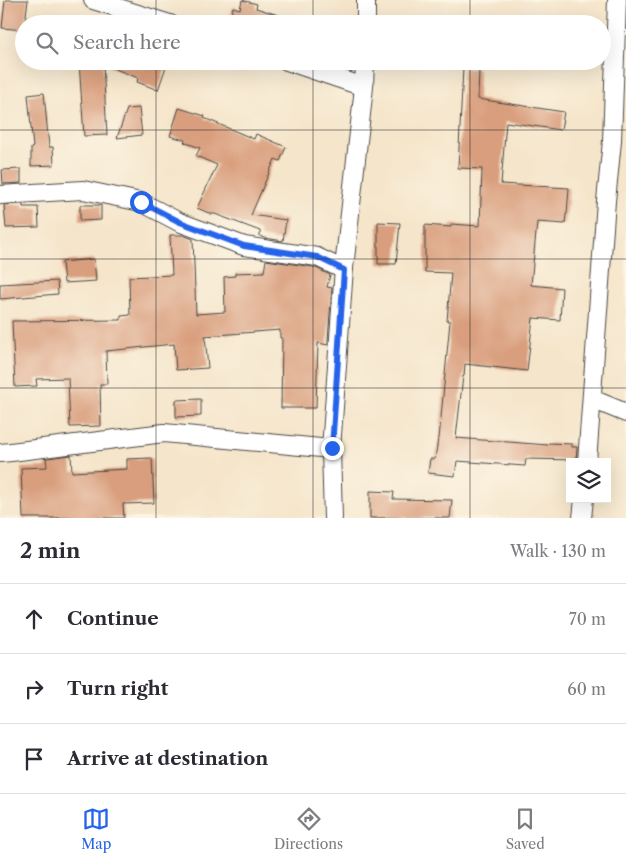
<!DOCTYPE html>
<meta charset="utf-8">
<style>
body{margin:0;font-family:"Libre Caslon Text",serif;background:#f2f2f3;color:#2b2b33}
.controls{position:absolute;right:15px;bottom:15px;display:grid;overflow:hidden;border-radius:0px;box-shadow:0 5px 20px #0002}
.controls button{width:45px;height:45px;display:grid;place-items:center;padding:0;border:0;border-bottom:1px solid #e1e1e2;background:#fff;color:#2b2b33;font:25px sans-serif}
.stop{position:absolute;width:15px;height:15px;margin:-11px;border:4px solid #2563eb;border-radius:50%;background:#fff}
.stop.end{background:#2563eb;border-color:#fff;box-shadow:0 1px 5px #0008}
.list{margin:0;padding:0;list-style:none}
h2{display:flex;justify-content:space-between;align-items:center;height:65px;margin:0;padding:0 20px;font-size:21px}
h2 small{font-size:16px;font-weight:400;color:#7c7c81}
.list li{display:grid;grid-template-columns:32px 1fr auto;gap:15px;align-items:center;box-sizing:border-box;height:70px;padding:0 20px;border-top:1px solid #e1e1e2}
.list b{display:block;font-size:19px;white-space:nowrap}
.list em{font-size:16px;font-style:normal;color:#7c7c81}
.icon{flex:none;width:28px;height:28px;fill:none;stroke:currentColor;stroke-width:2;stroke-linecap:round;stroke-linejoin:round}
.map{position:relative;flex:none;width:626px;height:518px;overflow:hidden}
.search{position:absolute;background:#fff;box-shadow:0 5px 20px #0002;left:15px;right:15px;top:15px;height:55px;display:flex;align-items:center;gap:12px;box-sizing:border-box;padding:0 18px;border-radius:28px;color:#7c7c81;font-size:19px}
.sheet{height:275px;background:#fff}
nav{display:flex;justify-content:space-around;align-items:center;box-sizing:border-box;height:70px;border-top:1px solid #e1e1e2;background:#fff;font-size:14px;color:#7c7c81}
nav a{display:grid;justify-items:center;gap:2px}
nav .on{color:#2563eb}
.map>svg:first-child{display:block}
.building{fill:#d99e7d}
.lines{fill:none;stroke-linecap:round;stroke-linejoin:round}
.minor-casing{stroke:#494743;stroke-width:20}
.minor{stroke:#fff;stroke-width:18}
.route{stroke:#2563eb;stroke-width:6}
.grid{fill:none;stroke:#2b2b2b;stroke-width:1;stroke-opacity:0.55}
</style>
<div class="map">
<svg width="626" height="518" viewBox="0 0 626 518">
<rect width="100%" height="100%" fill="#fcf5e5"/>
<filter id="ink" filterUnits="userSpaceOnUse"><feTurbulence type="fractalNoise" baseFrequency=".02" numOctaves="2"/><feDisplacementMap in="SourceGraphic" scale="10" xChannelSelector="R" yChannelSelector="G"/><feConvolveMatrix kernelMatrix="1 2 1 2 8 2 1 2 1" color-interpolation-filters="sRGB"/></filter>
<filter id="wash" filterUnits="userSpaceOnUse"><feTurbulence type="fractalNoise" baseFrequency=".0096" numOctaves="4" result="noise"/><feDisplacementMap in="SourceGraphic" scale="20" xChannelSelector="R" yChannelSelector="G"/><feGaussianBlur stdDeviation="1.12" result="paint"/><feColorMatrix in="noise" values="0 0 0 0 0 0 0 0 0 0 0 0 0 0 0 0 0 1.4 0 .05"/><feComposite in="paint" operator="in"/></filter>
<g filter="url(#wash)">
<rect width="100%" height="100%" fill="#f5e5ca"/>
<g id="blocks">
<path class="building" d="M5,0h23l-4,30 -22,-2z
M242,0l15,4 -1,4 38,12v4h-66l5,-17 7,2z
M79,61h89l-10,29 -21,-8 1,-4 -35,-14 4,71 -23,1z
M463,68l16,1 -1,30 86,13 -3,18 -55,-8 -5,62 68,4 -2,26h-1l-1,10 -28,-2 -6,63 31,3 -2,32 -27,-2 -6,53 -62,-7 -1,12h-1l-7,62 92,7 1,-2 23,1v3h5l-1,13 -50,-1 -1,7 -68,-5 -2,15 -27,-3 2,-14h5l3,-20h1l11,-118h-3l4,-48 -26,-1v-47l26,2v-3l29,2 2,-57 -24,-1z
M44,93l5,54h4l1,18 -23,1v-18l2,-1 -5,-52z
M139,108l3,27 -25,3 10,-29z
M179,108l26,8 -1,2 50,21 2,-5 30,13 -6,14 -5,-2 -24,56 35,5 -3,21 -18,-3 -5,-2v-5l-45,-17h-4l-14,-6 20,-43 -21,-9 4,-8 -16,-6 1,-2 -15,-4z
M21,169v14l-18,1 -1,-14z
M23,204v3h15l1,20 -33,1 -2,-23z
M80,205h21v15l-21,1z
M378,222l22,1 -4,41h-18z
M170,235h13l10,4 3,75 29,-2 -1,-35 11,-1v-3l29,-1 2,-12 48,7 16,8 -3,12 5,1 -4,51v6l-10,-2 -2,65h-35l1,-70h-2v-8l-75,6 3,32 -32,2 -2,-26 -68,7 1,33h-7l1,42 -31,1 -2,-49 -32,1 1,7 -22,1 -3,-66 109,-1v-4l9,-1 -1,-38 43,-2z
M94,259l2,22 -32,2 -2,-21z
M57,281l1,13 -58,5v-15z
M201,399v17l-25,1v-17z
M71,455l1,17 55,-3v-10l25,-1 2,45 -31,1 1,14h-101l-2,-50 26,-1 -1,-9z
M370,491l24,1 -1,7 59,1 -2,18h-80z"/>
</g>
</g>
<g filter="url(#ink)">
<use href="#blocks" fill-opacity="0" stroke="#494743" stroke-width="1"/>
<g class="lines">
<g class="minor-casing">
<path id="minor" d="M93,0l77,24
M366,24v-24
M287,61l77,26
M0,195l83,-5 58,12 38,20 65,24 73,11 27,13
M592,399l34,14
M0,453l11,-1 153,-19 167,16
M587,462l19,-261 6,-60 5,-141
M333,518l-2,-69 13,-181 20,-181 1,-26
M582,518l2,-19"/>
</g>
<use href="#minor" class="minor"/>
</g>
</g>
<g class="lines" filter="url(#ink)">
<path class="route" d="M141,202l39,20 64,24 73,11 27,13 -12,178"/>
</g>
<path class="grid" d="M156,0v24M313,0v24M470,0v24M156,61v457M313,61v457M470,61v457M0,130h626M0,259h626M0,388h626"/>
</svg>
<div class="controls">
<button><svg class="icon" aria-label="layers" viewBox="0 0 24 24"><path d="M12 4l9 5-9 5-9-5zM3 14l9 5 9-5"/></svg></button>
</div>
<div class="stop" style="left:141px;top:202px"></div>
<div class="stop end" style="left:332px;top:448px"></div>
<div class="search"><svg class="icon" aria-label="search" viewBox="0 0 24 24"><circle cx="10" cy="10" r="6"/><path d="M15 15l6 6"/></svg>Search here</div>
</div>
<section class="sheet">
<h2>2 min<small>Walk · 130 m</small></h2>
<ul class="list">
<li><svg class="icon" aria-label="ahead" viewBox="0 0 24 24"><path d="M12 20V5M6 11l6-6 6 6"/></svg><div><b>Continue</b></div><em>70 m</em></li>
<li><svg class="icon" aria-label="right" viewBox="0 0 24 24"><path d="M7 20v-9h11M14 6l5 5-5 5"/></svg><div><b>Turn right</b></div><em>60 m</em></li>
<li><svg class="icon" aria-label="arrive" viewBox="0 0 24 24"><path d="M6 21V4h12l-3 4 3 4H6"/></svg><div><b>Arrive at destination</b></div></li>
</ul>
</section>
<nav>
<a class="on"><svg class="icon" aria-label="map" viewBox="0 0 24 24"><path d="M3 6l6-2 6 2 6-2v14l-6 2-6-2-6 2zM9 4v14M15 6v14"/></svg>Map</a>
<a><svg class="icon" aria-label="directions" viewBox="0 0 24 24"><path d="M12 3l9 9-9 9-9-9zM9 14v-3h6M13 9l2 2-2 2"/></svg>Directions</a>
<a><svg class="icon" aria-label="saved" viewBox="0 0 24 24"><path d="M7 4h10v16l-5-4-5 4z"/></svg>Saved</a>
</nav>
